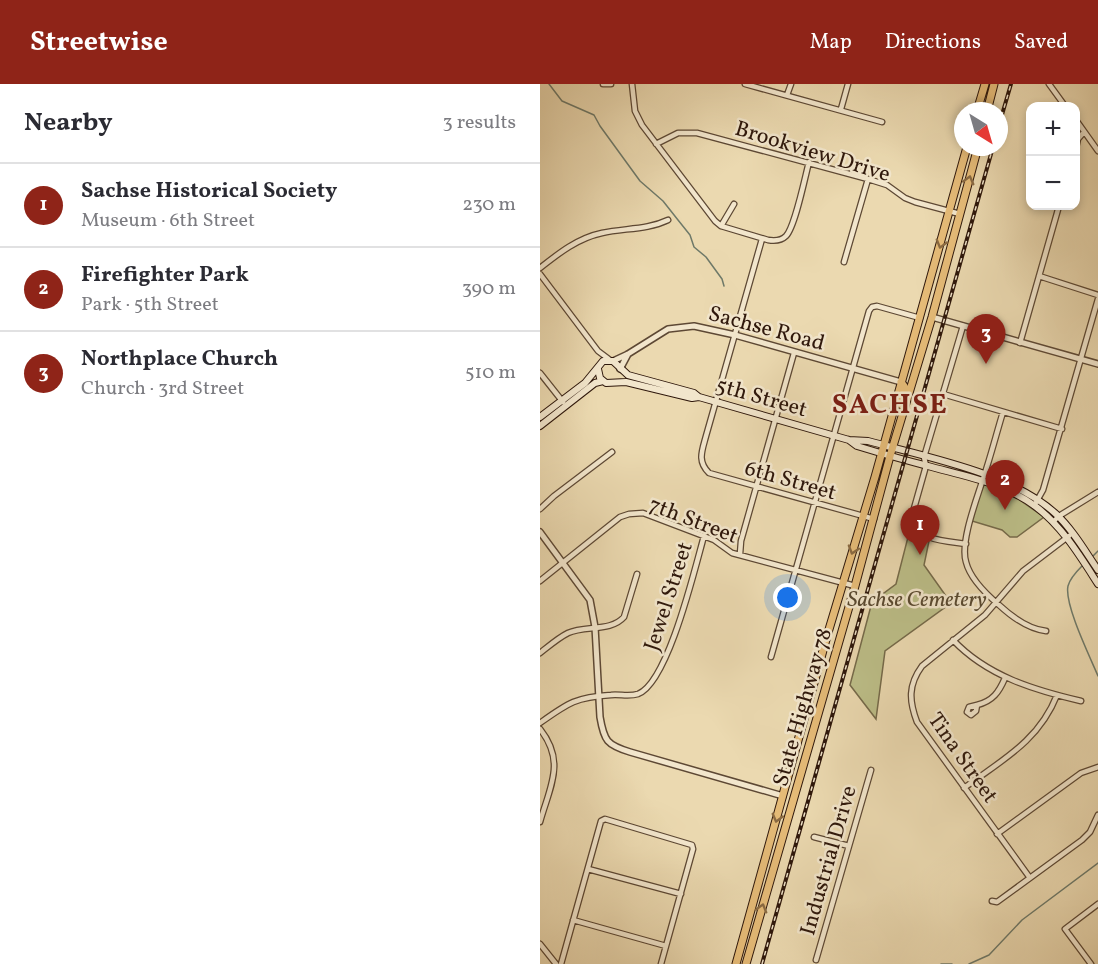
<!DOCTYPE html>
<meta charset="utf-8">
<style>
body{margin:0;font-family:Vollkorn,serif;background:#f2f2f3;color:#2b2b33}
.controls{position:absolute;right:18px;top:18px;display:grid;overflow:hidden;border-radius:12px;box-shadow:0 3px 9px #0003}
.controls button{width:54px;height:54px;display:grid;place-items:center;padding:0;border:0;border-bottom:2px solid #e1e1e2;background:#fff;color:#2b2b33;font:30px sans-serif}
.compass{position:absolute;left:414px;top:18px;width:54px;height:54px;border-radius:50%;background:#fff;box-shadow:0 3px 9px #0003;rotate:143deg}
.you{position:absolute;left:248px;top:514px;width:21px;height:21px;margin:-15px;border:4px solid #fff;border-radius:50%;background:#1a73e8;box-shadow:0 0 0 9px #1a73e833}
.badge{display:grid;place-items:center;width:39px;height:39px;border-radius:50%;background:#8f2418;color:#fff;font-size:20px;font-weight:700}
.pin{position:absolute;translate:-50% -50px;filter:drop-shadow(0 2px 3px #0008)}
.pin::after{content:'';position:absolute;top:32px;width:21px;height:18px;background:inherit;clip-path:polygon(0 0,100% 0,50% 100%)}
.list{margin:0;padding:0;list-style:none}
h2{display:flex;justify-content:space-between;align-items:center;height:78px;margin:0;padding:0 24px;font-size:26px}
h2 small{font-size:20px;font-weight:400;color:#7c7c81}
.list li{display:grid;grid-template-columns:39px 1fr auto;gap:18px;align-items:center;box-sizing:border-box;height:84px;padding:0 24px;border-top:2px solid #e1e1e2}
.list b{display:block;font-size:22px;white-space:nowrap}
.list p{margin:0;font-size:20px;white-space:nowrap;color:#7c7c81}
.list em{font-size:20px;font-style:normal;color:#7c7c81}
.map{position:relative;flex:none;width:558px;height:880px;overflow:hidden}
header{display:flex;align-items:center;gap:36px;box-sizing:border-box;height:84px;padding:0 30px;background:#8f2418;color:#fff}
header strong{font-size:28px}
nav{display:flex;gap:33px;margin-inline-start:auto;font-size:21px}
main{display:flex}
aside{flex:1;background:#fff}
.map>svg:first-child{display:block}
.green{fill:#bcbe88;stroke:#756a4a;stroke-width:1.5}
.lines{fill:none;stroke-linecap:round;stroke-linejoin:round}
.stream{stroke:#6e7969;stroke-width:1.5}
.minor-casing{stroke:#5d4834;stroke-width:7}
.tertiary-casing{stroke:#5d4834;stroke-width:8}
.secondary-casing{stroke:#2e170b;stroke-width:8}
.primary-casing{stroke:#2e170b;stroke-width:9}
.minor{stroke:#f2e6cc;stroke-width:4.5}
.tertiary{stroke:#f2e6cc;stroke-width:5}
.secondary{stroke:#f2e6cc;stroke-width:6}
.primary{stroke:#e6bc78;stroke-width:7}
.rail-casing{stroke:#2e170b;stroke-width:4}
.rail{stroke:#f2e6cc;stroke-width:1.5;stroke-dasharray:4.5;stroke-linecap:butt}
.oneway{stroke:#8a6a42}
.labels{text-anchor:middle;stroke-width:5;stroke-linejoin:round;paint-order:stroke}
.street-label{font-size:22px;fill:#2e170b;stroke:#f2e6cc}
.park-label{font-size:22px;font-style:italic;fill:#594930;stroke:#f2e6cc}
.district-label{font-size:28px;font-weight:bold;letter-spacing:1.5px;fill:#7a1f14;stroke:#f2e6cc}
</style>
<header>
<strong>Streetwise</strong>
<nav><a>Map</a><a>Directions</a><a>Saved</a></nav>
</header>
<main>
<aside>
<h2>Nearby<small>3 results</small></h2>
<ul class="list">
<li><span class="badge">1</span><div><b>Sachse Historical Society</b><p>Museum · 6th Street</p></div><em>230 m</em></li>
<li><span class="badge">2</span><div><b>Firefighter Park</b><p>Park · 5th Street</p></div><em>390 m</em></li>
<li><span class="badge">3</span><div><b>Northplace Church</b><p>Church · 3rd Street</p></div><em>510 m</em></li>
</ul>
</aside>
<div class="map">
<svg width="558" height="880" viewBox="0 0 558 880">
<rect width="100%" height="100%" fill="#ebd9b0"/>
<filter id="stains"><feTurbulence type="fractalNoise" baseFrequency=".00333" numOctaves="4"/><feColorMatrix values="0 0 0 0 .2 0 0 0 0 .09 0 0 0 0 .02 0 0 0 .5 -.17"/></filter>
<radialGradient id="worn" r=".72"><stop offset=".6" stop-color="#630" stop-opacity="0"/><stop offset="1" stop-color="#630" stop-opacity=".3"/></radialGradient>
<path class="green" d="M444,400l30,12 30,21 -27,20h-7l-8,-7 -30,-9 1,-10z
M368,453l21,4 -5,24 27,38 -66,48 -9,68 -26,-34 22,-83 24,-18z"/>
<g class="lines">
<path class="stream" d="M9,0l13,17 32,14 6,11 40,55 23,20 15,19 12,15 4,12 12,10 16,22 2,7
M552,473l6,-6
M542,482c-5,5 -12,12 -14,20 -4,18 22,71 30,90
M401,880h11
M429,880l20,-9 33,-35 76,-57"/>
<g class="minor-casing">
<path id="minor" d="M63,0h8
M92,0l3,27 7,14 73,96 6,5 47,14c6,1 13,1 18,-4 9,-9 19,-59 23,-74
M205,0l137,38
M509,0l16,22
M247,11l4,-11
M301,25l7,-25
M536,36l22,31
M116,60l22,-11h19l171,46 19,6 18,13 10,4 45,12
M536,64l2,-9 6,-7
M181,142l13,-22
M222,155l-56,197c-4,15 -9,25 3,37l165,46
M304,178l24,-83
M0,184c19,-15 38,-30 62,-35 22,-5 45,-3 66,-13
M0,190l58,77 12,9
M499,192l59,19
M423,242l-39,131 2,9 -15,53c6,22 36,22 55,25
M480,259l39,-137
M0,289l23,29
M403,310l119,35
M463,328c-7,23 -13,47 -21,70 -6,19 -22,61 -16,80 4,16 20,32 33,43 13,12 29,24 47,26
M494,422l9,-16 55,-191
M0,425l14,-13 58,-44
M513,438l6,-6 39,-24
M200,470l1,-13 53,-188
M0,497l80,-64 9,-3 14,-1 71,27 18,13 123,33
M413,556c34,36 81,50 128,61
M0,569c9,-7 18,-15 28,-20 17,-8 43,-1 56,-16l13,-43
M231,573l98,-346 3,-4 5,-1 43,12
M437,621c16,-4 22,-13 28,-27
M437,621l-1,6 -5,4 -4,-3 2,-5z
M0,639c28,-20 36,-26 71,-28 9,-1 18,2 27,-1 30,-11 57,-126 66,-158
M0,645c26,33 10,57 0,93
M424,704c38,-28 75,-47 93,-93
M457,750l84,-61 17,-6
M274,753l35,9
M48,785l93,25
M490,794l-113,-156c-8,-21 -9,-37 5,-56l63,-51 38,-44 46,-35
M452,817l5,1 85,-62 8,-8 8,-17
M33,836l93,26
M0,860l16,20
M276,876l55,-190
M21,880l40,-143 4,-2 87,26 1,4 -32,115
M551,880l-26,-35 33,-25"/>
</g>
<g class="tertiary-casing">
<path id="tertiary" d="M392,233l166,47
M73,277l15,-7 40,-25 26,-3 41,9 166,47
M80,285l8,-15
M0,448l50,68 5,27 5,90c4,24 7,28 30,35l153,44"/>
</g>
<g class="secondary-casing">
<path id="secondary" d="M58,285l2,9 6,5 20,-1 66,16 7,-1
M0,333l45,-34 18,-22h10l15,14 66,18 5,4 150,43 19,1c58,16 144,32 188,73 17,16 29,37 42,56
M0,342l55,-43 8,-2
M309,356l8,6c23,7 47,14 71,20 36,10 76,17 107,40 27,20 45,50 63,78"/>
</g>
<g class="primary-casing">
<path id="primary" d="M437,27l8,-27
M447,27l7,-27
M361,298l3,4 -2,19
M196,880l91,-328 48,-159 92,-330
M206,880l109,-378 35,-130 42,-139 46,-170"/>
</g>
<use href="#minor" class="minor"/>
<use href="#tertiary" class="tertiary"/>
<use href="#secondary" class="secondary"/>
<use href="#primary" class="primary"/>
<g class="rail-casing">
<path id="rail" d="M459,41l12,-41
M222,880l231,-817"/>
</g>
<use href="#rail" class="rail"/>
</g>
<defs><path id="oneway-chevron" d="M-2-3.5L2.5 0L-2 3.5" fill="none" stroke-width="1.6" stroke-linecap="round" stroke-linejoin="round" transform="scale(1.5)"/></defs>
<g class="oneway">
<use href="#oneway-chevron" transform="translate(429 96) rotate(-75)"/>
<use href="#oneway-chevron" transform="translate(401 160) rotate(106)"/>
<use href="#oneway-chevron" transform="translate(313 466) rotate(107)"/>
<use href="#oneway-chevron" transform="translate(237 734) rotate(105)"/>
<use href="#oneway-chevron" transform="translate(222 824) rotate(-74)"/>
</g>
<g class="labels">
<g class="street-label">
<text transform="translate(273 66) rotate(17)" y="8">Brookview Drive</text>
<text transform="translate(227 243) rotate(15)" y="8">Sachse Road</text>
<text transform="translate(222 312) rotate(16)" y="8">5th Street</text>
<text transform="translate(251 395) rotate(16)" y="8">6th Street</text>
<text transform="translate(154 435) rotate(21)" y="8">7th Street</text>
<text transform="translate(127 512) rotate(-72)" y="8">Jewel Street</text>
<text transform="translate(261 623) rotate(-74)" y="8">State Highway 78</text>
<text transform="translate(424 673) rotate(55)" y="8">Tina Street</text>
<text transform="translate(287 776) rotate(-74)" y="8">Industrial Drive</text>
</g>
<g class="park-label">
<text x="377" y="522">Sachse Cemetery</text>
</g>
<g class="district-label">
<text x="350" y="329">SACHSE</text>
</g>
</g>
<rect width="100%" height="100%" filter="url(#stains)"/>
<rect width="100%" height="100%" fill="url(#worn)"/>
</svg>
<div class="controls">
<button>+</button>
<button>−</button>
</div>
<svg class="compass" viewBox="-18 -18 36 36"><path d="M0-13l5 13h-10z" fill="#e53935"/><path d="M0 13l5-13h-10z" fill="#7c7c81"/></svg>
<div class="you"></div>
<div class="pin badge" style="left:380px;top:471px">1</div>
<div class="pin badge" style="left:465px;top:426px">2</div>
<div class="pin badge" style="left:446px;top:280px">3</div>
</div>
</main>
